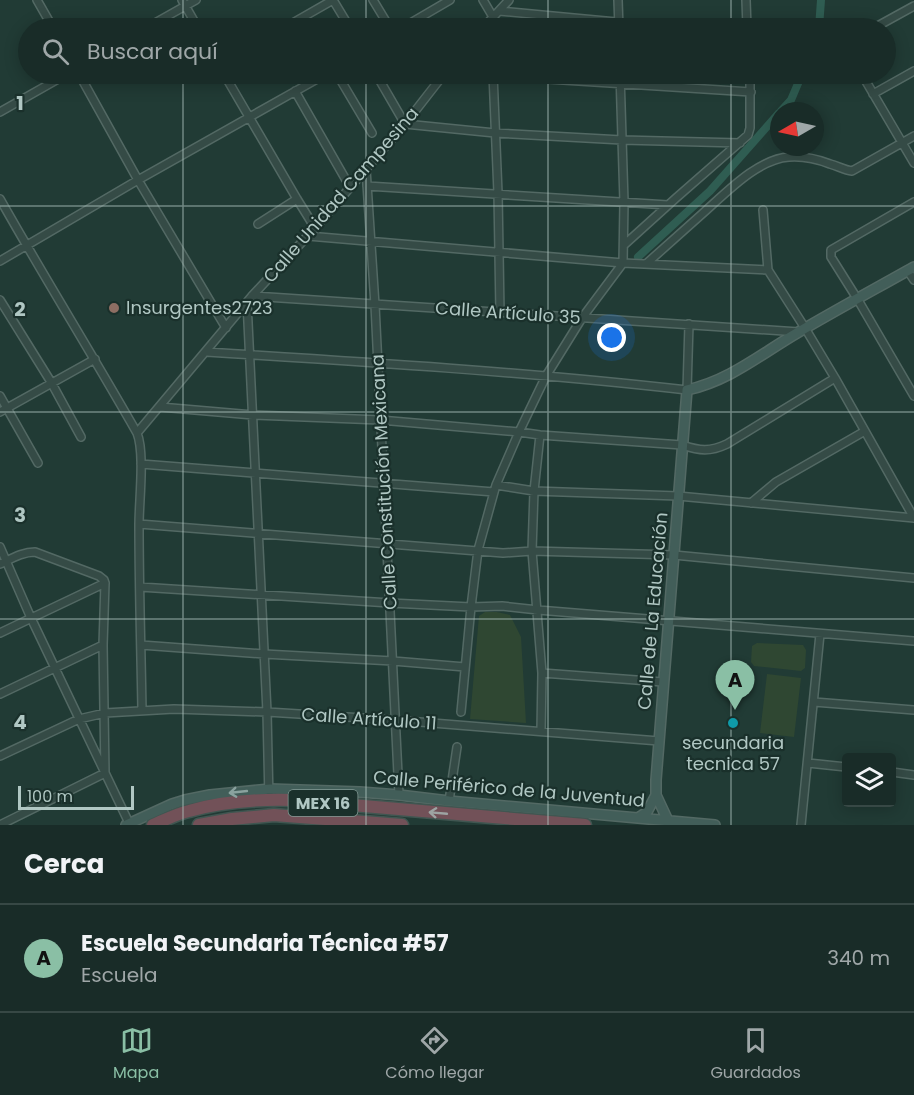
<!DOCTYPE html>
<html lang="es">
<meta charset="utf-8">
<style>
body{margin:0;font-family:Poppins,sans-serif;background:#263834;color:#f1f3f6}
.controls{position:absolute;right:18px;bottom:18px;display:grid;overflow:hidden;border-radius:6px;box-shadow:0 3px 15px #0003}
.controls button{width:54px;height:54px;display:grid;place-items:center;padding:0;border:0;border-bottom:2px solid #374845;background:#192c28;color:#f1f3f6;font:30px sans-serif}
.compass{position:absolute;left:770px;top:102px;width:54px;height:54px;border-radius:50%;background:#192c28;box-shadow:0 3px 15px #0003;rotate:261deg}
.scale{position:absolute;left:18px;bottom:15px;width:116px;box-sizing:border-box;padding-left:6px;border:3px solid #b0c7c3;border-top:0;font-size:16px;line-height:21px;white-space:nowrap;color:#b0c7c3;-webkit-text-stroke:4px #1a302b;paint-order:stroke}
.you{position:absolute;left:612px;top:338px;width:21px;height:21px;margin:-15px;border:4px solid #fff;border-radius:50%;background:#1a73e8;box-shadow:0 0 0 9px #1a73e833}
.badge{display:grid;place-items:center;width:39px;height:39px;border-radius:50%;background:#8abfa5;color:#111;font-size:20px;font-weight:700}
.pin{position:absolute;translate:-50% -50px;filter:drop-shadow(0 2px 3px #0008)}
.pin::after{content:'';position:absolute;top:32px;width:21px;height:18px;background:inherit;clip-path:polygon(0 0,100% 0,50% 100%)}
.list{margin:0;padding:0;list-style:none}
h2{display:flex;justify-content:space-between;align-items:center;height:78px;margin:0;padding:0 24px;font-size:26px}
h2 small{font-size:20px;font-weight:400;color:#9fa7a8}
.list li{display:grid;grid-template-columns:39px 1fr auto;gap:18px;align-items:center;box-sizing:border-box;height:108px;padding:0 24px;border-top:2px solid #374845}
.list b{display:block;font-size:22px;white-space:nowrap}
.list p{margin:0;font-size:20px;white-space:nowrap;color:#9fa7a8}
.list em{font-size:20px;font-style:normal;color:#9fa7a8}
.icon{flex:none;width:33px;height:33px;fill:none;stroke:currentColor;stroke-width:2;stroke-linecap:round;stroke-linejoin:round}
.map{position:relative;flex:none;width:914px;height:825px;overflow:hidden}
.search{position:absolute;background:#192c28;box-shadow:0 3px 15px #0003;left:18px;right:18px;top:18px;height:66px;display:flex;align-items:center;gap:15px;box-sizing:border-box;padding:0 21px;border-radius:33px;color:#9fa7a8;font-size:22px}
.sheet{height:186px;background:#192c28}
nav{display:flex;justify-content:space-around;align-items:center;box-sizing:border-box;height:84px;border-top:2px solid #374845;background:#192c28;font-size:16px;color:#9fa7a8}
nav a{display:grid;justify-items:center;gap:3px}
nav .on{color:#8abfa5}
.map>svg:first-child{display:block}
.green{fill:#2f4732}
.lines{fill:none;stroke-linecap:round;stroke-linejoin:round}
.canal{stroke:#2f5d52;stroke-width:8}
.street-casing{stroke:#536964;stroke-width:10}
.secondary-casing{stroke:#536964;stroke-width:12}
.highway-casing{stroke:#405651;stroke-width:15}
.street{stroke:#354b46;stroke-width:7}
.secondary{stroke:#425e59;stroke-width:9}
.highway{stroke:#725158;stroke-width:12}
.oneway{stroke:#8aa29e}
.oneway2{stroke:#9da4a3}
.grid{fill:none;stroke:#b0c7c3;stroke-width:1.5;stroke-opacity:0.55}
.education-dot{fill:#8d6e63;stroke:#1a302b;stroke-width:2}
.culture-dot{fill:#0f9aa8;stroke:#1a302b;stroke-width:2}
.labels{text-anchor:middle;stroke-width:4.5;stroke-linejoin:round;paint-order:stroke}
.shield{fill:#1a302b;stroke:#839a95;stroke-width:1.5}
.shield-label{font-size:16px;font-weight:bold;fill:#b0c7c3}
.street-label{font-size:18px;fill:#b0c7c3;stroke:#1a302b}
.poi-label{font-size:18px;fill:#b0c7c3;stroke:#1a302b;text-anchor:start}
.grid-label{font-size:20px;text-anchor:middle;font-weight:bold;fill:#b0c7c3;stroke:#1a302b;stroke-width:4.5;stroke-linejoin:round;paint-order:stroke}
</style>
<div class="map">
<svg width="914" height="825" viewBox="0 0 914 825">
<rect width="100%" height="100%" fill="#213b35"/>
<path class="green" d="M485,612h12l13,3 11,22 5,86 -56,-4 9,-103z
M757,643l46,2 3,5 -1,18 -4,3 -47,-5 -3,-4 1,-16z
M767,674l34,4 -7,59 -34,-4z"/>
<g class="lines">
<path class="canal" d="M819,28l2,-28
M781,111l10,-11 11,-26
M638,257l72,-66 69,-78"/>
<g class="street-casing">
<path id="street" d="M37,0l16,28
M182,0l16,28
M333,0l17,28
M373,0l17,28
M483,0l10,17v11
M618,0l1,28
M746,0l1,28
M499,11l181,17
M146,28l50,-28
M284,28l49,-28
M402,28l48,-28
M483,28l26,-28
M874,28l40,-22
M79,74l59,106 88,148
M224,74l73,125 18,29
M337,74l35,59
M376,74l29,50 90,9 127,7 118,3
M471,74l280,18
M493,74l5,119 2,120
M864,78l50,85
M295,91l55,96
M873,94l41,-23
M0,112l67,-38
M366,169l9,136 24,490
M367,186l301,19
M0,199c44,78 92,155 137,234 8,20 2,68 2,92 0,62 2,124 3,185
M914,202l-83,48v7l27,43 56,96
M763,210l5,60 37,58 30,50 79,140
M258,224l39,-25
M308,236l315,27 145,7
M624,245l52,-47 72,-63 2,-7v-54
M0,261l138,-81 188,-106
M646,264c19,-17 37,-33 56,-50 23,-20 55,-55 87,-57 14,-1 28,2 41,7 8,2 14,6 22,7l62,-35
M908,271l6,9
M252,296l547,36
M0,300l51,82 30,55
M247,302l20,410 2,88
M207,352c160,10 321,20 480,38l2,-66
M0,396l38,67
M160,407l93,8 127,5 139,12 21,3 142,10c18,6 28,7 45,-1l108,-66
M0,412l95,-53
M137,433l115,-137 63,-68 90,-104 39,-50
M540,435l-6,56 -2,60 10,122 -1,58
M141,464l353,28
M496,485l38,6 144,5 236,22
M751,503l25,-21 89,-51
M139,524l364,29 29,-2 142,4 240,23
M0,547l31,71 98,205
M0,564c11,-5 22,-12 35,-12l64,24 5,4 1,3 -2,62 2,128 -105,52
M140,587l250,16 81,4 31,-1 36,4 376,31
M0,633l105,-50
M141,645l123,9 129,7 72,6
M542,673l121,9
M0,694l103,-49
M814,702l100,8
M461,712l10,-105 7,-57 18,-65 23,-53 27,-56 36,-58 41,-55 1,-61 -4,-128
M0,756l79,-37 26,-6 69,-4 93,3 128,8 264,21
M808,763l38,4
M892,772l22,3
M449,801l8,-54
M801,825l19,-191"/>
</g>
<g class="secondary-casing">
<path id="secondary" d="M638,818l9,-6 9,-17
M126,825l46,-21 13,-4 25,-5 60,-6 90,3 39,3 50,6 266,24
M670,825l-14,-30v-15l31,-390c42,-9 74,-36 110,-57 39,-23 78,-44 117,-66"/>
</g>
<g class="highway-casing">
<path id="highway" d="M153,825c12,-5 23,-11 36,-14 34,-10 69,-12 104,-11l292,25
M199,825l33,-6 42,-4 128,10"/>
</g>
<use href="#street" class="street"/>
<use href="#secondary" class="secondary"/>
<use href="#highway" class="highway"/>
</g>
<defs><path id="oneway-shaft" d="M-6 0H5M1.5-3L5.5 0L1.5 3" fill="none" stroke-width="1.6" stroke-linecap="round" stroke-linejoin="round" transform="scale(1.5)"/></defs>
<use class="oneway" href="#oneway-shaft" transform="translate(238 792) rotate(174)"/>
<use class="oneway2" href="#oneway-shaft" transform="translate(438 813) rotate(-175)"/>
<path class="grid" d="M183,0v28M366,0v28M548,0v28M731,0v28M183,74v751M366,74v751M548,74v751M731,74v751M0,206h914M0,412h914M0,619h914"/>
<circle class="education-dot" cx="114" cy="308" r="6"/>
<circle class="culture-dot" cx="733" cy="723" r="6"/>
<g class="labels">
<rect class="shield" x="288.5" y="790" width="69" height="26" rx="4.5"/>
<g class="shield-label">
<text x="323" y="809">MEX 16</text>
</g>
<g class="street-label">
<text transform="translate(341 195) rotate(-49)" y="6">Calle Unidad Campesina</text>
<text transform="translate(508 313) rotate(4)" y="6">Calle Artículo 35</text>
<text transform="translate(384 482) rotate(-93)" y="6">Calle Constitución Mexicana</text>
<text transform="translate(653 611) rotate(-85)" y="6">Calle de La Educación</text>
<text transform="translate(369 719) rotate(4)" y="6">Calle Artículo 11</text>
<text transform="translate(509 789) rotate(5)" y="6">Calle Periférico de la Juventud</text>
</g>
<g class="poi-label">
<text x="126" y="314">Insurgentes2723</text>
<text x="733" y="749" text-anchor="middle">secundaria<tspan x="733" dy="21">tecnica 57</tspan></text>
</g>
</g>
<g class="grid-label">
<text x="20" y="110">1</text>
<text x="20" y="316">2</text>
<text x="20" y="522">3</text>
<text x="20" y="729">4</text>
</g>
</svg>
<div class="controls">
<button><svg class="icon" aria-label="layers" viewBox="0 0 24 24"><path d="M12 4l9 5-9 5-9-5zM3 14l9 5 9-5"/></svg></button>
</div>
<svg class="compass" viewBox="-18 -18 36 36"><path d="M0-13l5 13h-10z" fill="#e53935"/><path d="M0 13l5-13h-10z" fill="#9fa7a8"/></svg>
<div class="scale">100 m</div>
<div class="you"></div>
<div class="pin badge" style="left:735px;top:710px">A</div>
<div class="search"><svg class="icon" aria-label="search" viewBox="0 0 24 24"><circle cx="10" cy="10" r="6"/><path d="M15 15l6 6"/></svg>Buscar aquí</div>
</div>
<section class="sheet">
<h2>Cerca<small></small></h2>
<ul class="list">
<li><span class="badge">A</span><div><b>Escuela Secundaria Técnica #57</b><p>Escuela</p></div><em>340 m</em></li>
</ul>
</section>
<nav>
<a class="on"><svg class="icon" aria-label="map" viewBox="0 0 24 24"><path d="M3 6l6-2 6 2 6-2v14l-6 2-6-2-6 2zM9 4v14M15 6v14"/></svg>Mapa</a>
<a><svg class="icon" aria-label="directions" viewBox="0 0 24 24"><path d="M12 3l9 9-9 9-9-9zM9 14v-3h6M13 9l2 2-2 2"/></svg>Cómo llegar</a>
<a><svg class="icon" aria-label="saved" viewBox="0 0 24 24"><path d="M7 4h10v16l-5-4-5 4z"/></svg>Guardados</a>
</nav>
